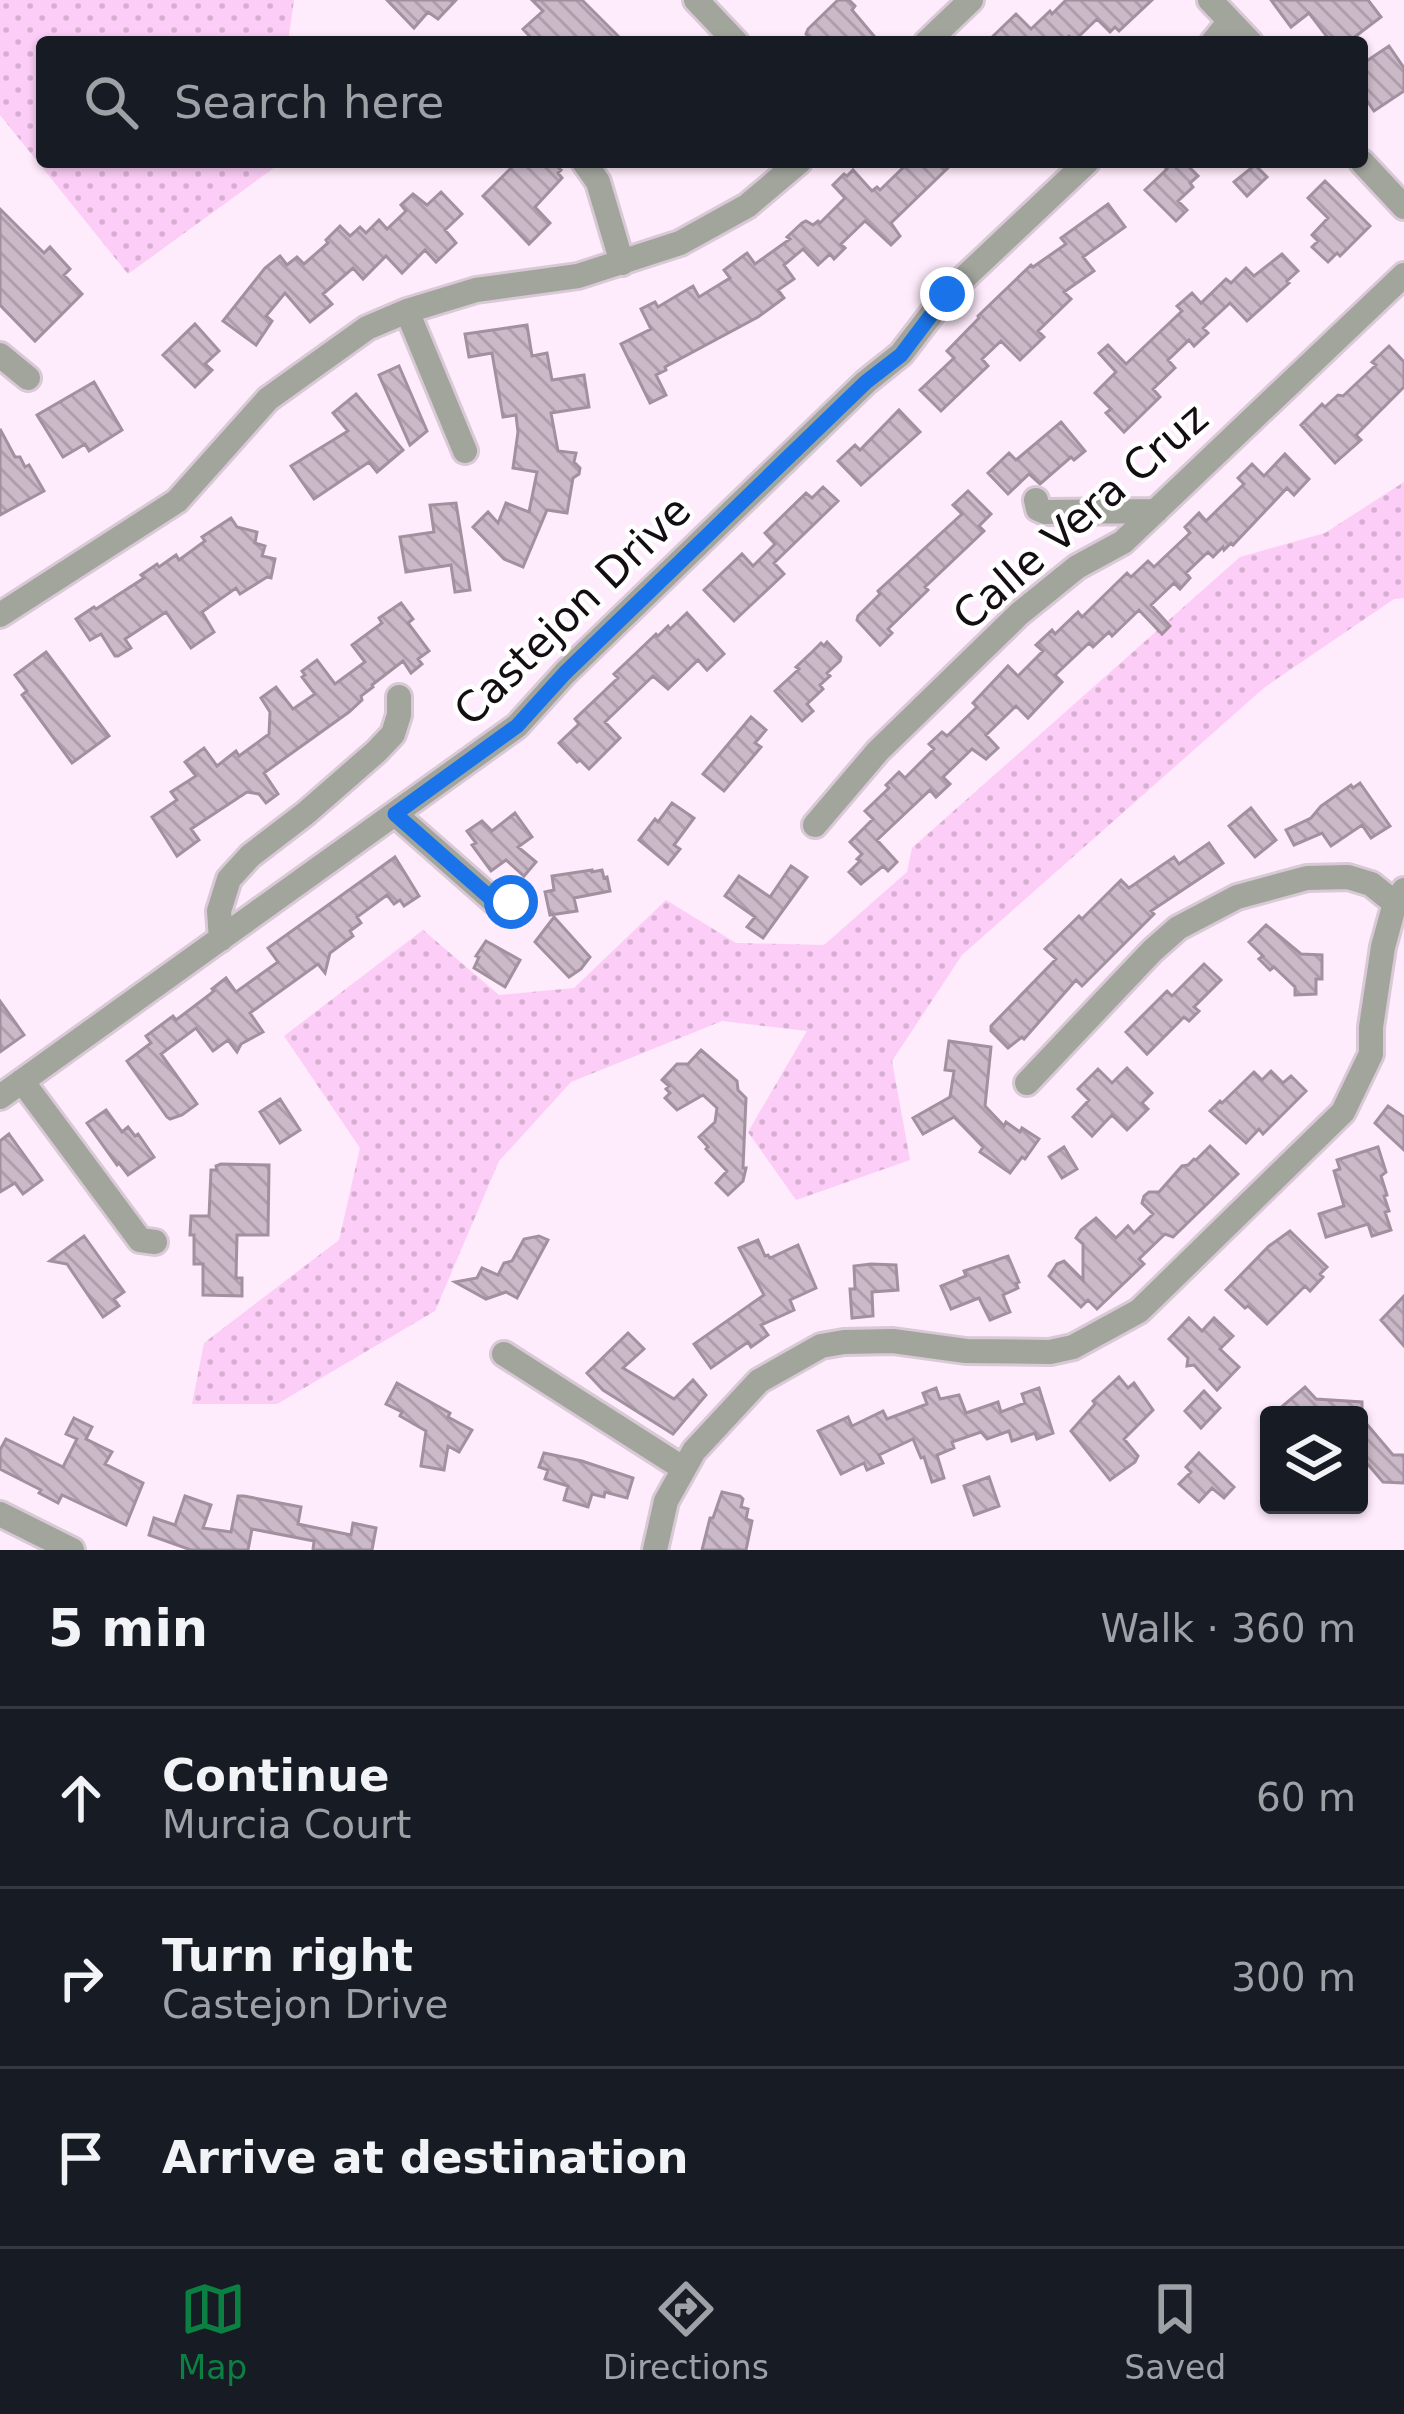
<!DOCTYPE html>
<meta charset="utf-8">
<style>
body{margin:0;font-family:"DejaVu Sans",sans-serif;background:#20242c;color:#f1f3f6}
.controls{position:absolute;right:36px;bottom:36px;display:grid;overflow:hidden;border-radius:12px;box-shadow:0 3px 9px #0004}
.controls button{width:108px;height:108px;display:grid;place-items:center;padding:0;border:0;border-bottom:3px solid #363941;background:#171b24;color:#f1f3f6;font:60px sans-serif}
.stop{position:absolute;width:36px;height:36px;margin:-27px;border:9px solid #1a73e8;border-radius:50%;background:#fff}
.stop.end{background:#1a73e8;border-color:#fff;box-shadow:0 3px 12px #0008}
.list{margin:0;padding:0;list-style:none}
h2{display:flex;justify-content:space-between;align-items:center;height:156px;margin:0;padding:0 48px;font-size:51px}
h2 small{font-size:39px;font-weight:400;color:#9ea1a6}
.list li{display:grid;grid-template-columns:78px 1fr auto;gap:36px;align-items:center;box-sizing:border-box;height:180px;padding:0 48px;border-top:3px solid #363941}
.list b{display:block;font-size:45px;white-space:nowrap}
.list p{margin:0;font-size:39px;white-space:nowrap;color:#9ea1a6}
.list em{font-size:39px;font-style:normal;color:#9ea1a6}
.icon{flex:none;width:66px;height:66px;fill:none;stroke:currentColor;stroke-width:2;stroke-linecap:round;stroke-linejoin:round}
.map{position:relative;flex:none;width:1404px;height:1550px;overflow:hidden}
.search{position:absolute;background:#171b24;box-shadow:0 3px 9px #0004;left:36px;right:36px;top:36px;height:132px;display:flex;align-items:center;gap:30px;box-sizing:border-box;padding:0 42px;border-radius:12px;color:#9ea1a6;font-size:45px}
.sheet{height:696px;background:#171b24}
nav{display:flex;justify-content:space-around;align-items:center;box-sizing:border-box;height:168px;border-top:3px solid #363941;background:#171b24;font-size:33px;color:#9ea1a6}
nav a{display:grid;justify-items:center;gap:6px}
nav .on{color:#0b8043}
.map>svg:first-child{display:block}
.grass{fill:url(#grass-dots)}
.building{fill:url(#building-back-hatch);stroke:#a2909f;stroke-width:3}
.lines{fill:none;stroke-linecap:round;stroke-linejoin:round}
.minor-casing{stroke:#d9c8d6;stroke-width:30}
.minor{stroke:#a1a59c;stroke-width:24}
.route{stroke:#1a73e8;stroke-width:15}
.labels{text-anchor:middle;stroke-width:9;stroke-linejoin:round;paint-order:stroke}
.street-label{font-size:42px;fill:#140e13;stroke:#fff}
</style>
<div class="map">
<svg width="1404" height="1550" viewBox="0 0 1404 1550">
<defs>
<pattern id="grass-dots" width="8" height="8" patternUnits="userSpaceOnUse" patternTransform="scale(3)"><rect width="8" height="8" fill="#fccdf6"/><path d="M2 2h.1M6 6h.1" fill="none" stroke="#d7afd2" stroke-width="1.8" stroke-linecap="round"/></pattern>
<pattern id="building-back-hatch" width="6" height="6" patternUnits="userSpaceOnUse" patternTransform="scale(3)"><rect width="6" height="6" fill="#cbb9c8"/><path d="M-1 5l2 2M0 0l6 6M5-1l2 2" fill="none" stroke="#ad9eab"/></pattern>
</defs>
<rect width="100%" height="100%" fill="#feebfb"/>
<path class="grass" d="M0,0h294l-6,42h-246v120h240l-154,112 -128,-159z
M1404,482v116l-10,1 -129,88 -303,268 -70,106 18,99 -114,40 -48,-68 59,-101 -85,-10 -151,61 -72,79 -64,150 -158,93h-85l12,-61 135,-103 21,-92 -76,-112 139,-106 76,65 75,-7 92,-88 70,43 88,2 83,-73 5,-24 328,-291 85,-24z"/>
<path class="building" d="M387,0h69l-18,19 -10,-7 -14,16z
M532,0h50l42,42h-89l-12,-13 20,-18z
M838,0h11l6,6 -3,4 27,32h-66l-7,-8 2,-5z
M1066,0h86l-33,31 -4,-4 -5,5 -13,-13 -23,22 -5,-5 -6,6h-76l29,-28 15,15 19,-18 2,3z
M1271,0h97l13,17 -33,25h-17l-22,-29 -18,14z
M1389,46l15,22v23l-30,20 -12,-18v-29z
M517,162h35l9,8 -3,3 4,5 -27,29 15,16 -21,21 -46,-48z
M909,162h45l-63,61 9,13 -9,9 -26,-24 -24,23 4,4 -11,11 -4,-5 -12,11 -15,-16 -19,16 10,14 -16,11 6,8 -26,19 -93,50 1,3 -10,5 10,20 -16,8 -29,-59 30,-15 -10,-20 14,-7 3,5 35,-21 6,11 31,-19 -6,-8 23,-17 8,11 35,-25 -3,-2 15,-14 4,-2 7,4 5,-4 2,2 25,-25 -12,-13 11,-11 3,2 6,-6 19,21 5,-4 3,3z
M1160,162h24l14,14 -8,7 3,4 -15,14 9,9 -11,11 -31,-31 22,-21z
M1255,165l12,12 -20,19 -13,-14z
M1325,181l45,45 -30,30 -3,-3 -9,9 -16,-15 6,-6 -6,-6 16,-17 -20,-20z
M441,192l21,22 -17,16 11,13 -20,19 -11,-12 -23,23 -16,-17 -23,23 -10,-11 -30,26 9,10 -22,18 -25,-29 -19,23 6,5 -16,24 -33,-24 42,-53 15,-12 7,9 10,-8 7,7 24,-21 -2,-3 14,-14 10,10 10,-9 6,6 13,-13 8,9 19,-18 -5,-6 12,-11 14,11z
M1108,204l17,23 -42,30 11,14 -30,21 7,7 -33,32 6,6 -24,23 -19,-19 -19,18 6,7 -47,45 -21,-21 34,-32 -7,-7 32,-33 -1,-2 53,-51 2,2 33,-23 -5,-6z
M0,209l44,44 6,-6 20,22 -6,6 18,19 -47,47 -35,-36z
M1282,254l16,17 -11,10 2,2 -42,38 -17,-18 -27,25 5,5 -14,13 -5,-6 -21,20 7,8 -22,21 7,8 -36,35 -18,-19 5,-4 -16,-16 21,-21 -17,-19 9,-8 18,19 56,-53 -5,-5 15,-13 9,10 25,-24 5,4 15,-15 8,8z
M195,324l24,27 -14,13 7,6 -17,17 -32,-32z
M527,325l5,31 15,-3 5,27 32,-5 5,32 -38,6 7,38 18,2 -2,9 6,6 -1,6 -6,4 -6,35 -20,-3 -24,57 -19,-8 -31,-32 15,-15 10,11 8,-20 23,9 8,-40 -24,-4 5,-36 -2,-17 -13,2 -11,-64 -23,4 -4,-23z
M1389,346l15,16v25l-48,48 5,5 -26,23 -34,-38 21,-21 3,3 13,-12 5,1 33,-31 -4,-3z
M399,366l28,65 -17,14 -31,-70z
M94,382l28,48 -33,21 -4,-7 -22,13 -26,-42z
M356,394l47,56 -26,22 -8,-10 -55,37 -23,-33 57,-35 -15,-18z
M899,410l21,22 -59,53 -23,-24 17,-16 5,5z
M1061,422l24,29 -11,9 -3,-3 -31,27 -11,-10 -21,20 -20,-21 21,-20 7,7z
M0,429l15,28h5l5,10 4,-2 15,26 -44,24z
M1285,454l24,25 -15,16 -7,-7 -54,57 -2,-2 -7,7 -1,-3 -10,10 -5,-5 -22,21 4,5 -10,11 -6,-6 -23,22 19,21 -8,8 -23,-24 -27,26 -3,-4 -16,15 -4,-4 -34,32 7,7 -34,36 -12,-12 -30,29 12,13 -12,11 -14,-10 -29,28 7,7 -14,13 -6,-7 -53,50 20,22 -9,9 -5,-5 -22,18 -12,-12 11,-11 -3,-2 5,-5 -12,-12 23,-23 -8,-8 24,-23 -3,-3 13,-13 6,6 29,-29 -5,-5 13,-12 5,4 30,-29 -4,-4 35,-37 10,10 25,-25 -7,-6 16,-15 3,4 23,-22 4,5 45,-44 4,4 17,-16 6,6 36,-34 -5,-6 14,-14 7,8 38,-37 -6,-6 14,-14 12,12z
M823,487l15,14 -64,62 10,11 -50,47 -30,-31 38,-36 11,12 22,-22 -10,-11 41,-40 6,5z
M968,491l23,23 -12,12 5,5 -59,56 3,3 -40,39 4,4 -12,12 -23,-25 1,-4 22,-22 -2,-3 84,-77 -9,-9z
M456,503l14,87 -15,2 -4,-27 -45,7 -6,-35 34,-5 -4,-27z
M231,518l6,9 20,5 -2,11 10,3 -3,10 13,3 -4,19 -4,-1 -27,17 -4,-6 -34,24 12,20 -23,16 -25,-36 -41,27 6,9 -13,8h-3l-14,-22 -11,6 -14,-21 18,-12 2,2 48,-31 -3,-3 16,-11 2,3 17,-12 3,5 26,-19 -3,-4z
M401,603l12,16 -5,4 21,28 -11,8 4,5 -11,9 -8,-12 -31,24 1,2 -12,9 1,4 -13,12 -85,61 14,21 -12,9 -7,-9 -12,-2 -56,37 8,11 -22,16 -25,-39 25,-17 -6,-8 25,-16 -11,-14 19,-14 13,18 19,-15 3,5 30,-22 1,-22 -9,-14 15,-11 17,22 22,-15 -13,-17 3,-2 -3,-4 15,-11 18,24 30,-22 -13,-17 30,-22 -3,-5z
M687,613l37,41 -17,16 -9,-10 -30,29 -15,-13 -48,46 15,16 -31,31 -9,-9 -3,2 -18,-19 20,-19 -4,-5 43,-41 -4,-4 19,-18 23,-22 2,2 10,-10 2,3z
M827,642l14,15 -1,4 -13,12 3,3 -10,9 3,4 -16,15 6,7 -11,10 -27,-30 24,-22 -3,-2 15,-14 10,-10 3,3z
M46,652l63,84 -37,27 -50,-68 5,-4 -12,-16z
M751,717l15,13 -11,13 6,4 -37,44 -21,-17z
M1360,783l30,43 -19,12 -9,-13 -31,21 -9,-13 -28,12 -8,-15 25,-12 10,-12 30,-21 2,3z
M672,803l22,15 -20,27 6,4 -12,15 -29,-24 16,-21 3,3z
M1251,808l25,32 -21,17 -26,-31z
M515,813l17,24 -14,10 18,15 -12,14 -18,-16 -15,11 -19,-26 4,-2 -9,-12 15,-10 10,10z
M1209,843l14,20 -72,48 3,3 -72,72 -6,-6 -52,59 -2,-2 -14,11 -17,-17v-5l65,-67 -11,-10 34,-33 3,3 39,-39 8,8 45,-31 5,7z
M395,857l24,39 -15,10 -4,-6 -6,4 -7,-9 -30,22 4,6 -11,8 3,5 -23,17 -5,20 -7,-9 -68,49 13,19 -22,12 -4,8 -9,-12 -15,11 -17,-23 -35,26 36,50 -15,11 -12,4 -3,-2 -40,-56 24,-18 -5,-7 27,-20 3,4 33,-25 5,-4 -2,-2 14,-11 10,14 42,-30 -10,-14z
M791,866l16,11 -44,61 -16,-11 8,-10 -30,-21 14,-20 31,21z
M592,870v2l10,-2 2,8 3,-1 3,14 -36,7 3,13 -27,4 -5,-23 9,-2 -2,-14z
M554,917l36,40 -9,12 -12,8 -34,-35z
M1266,925l35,29 21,1v24h-6v15l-21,1v-8l-21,-20 -4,3 -11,-11 4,-3 -14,-14z
M486,941l34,19 -15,27 -31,-19 5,-11 -3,-1z
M1204,964l17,16 -27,27 5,4 -10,10 -5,-4 -37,37 -21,-22 41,-41 5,5z
M0,1001l24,34 -24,17z
M949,1041l42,6 -6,59 19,20 2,-4 14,10 2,-4 17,11 -14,20 -3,-2 -12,16 -30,-21 3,-5 -29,-30 -31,17 -10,-16 37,-21 4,-26 -9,-1z
M701,1050l36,31 1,9 8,8 -3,70h3l-3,13 -15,14 -12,-12 11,-12 -21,-22 2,-2 -9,-10 16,-15 2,-14 -14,-13 -26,15 -12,-12 5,-5 -4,-4 3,-3 -7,-6 15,-16h11z
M1127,1068l25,25 -10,10 6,6 -21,21 -15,-15 -20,21 -19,-19 16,-17 -11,-11 20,-20 14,14z
M1271,1071l12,12 8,-7 15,15 -43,43 -4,-5 -13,14 -36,-32 10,-10 2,2 32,-31 8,8z
M280,1099l20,31 -20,13 -20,-31z
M1388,1106l16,11v33l-29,-27z
M106,1110l16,22 6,-5 7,9 3,-2 16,23 -26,18 -9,-12 -2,2 -30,-42z
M9,1134l33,46 -19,14 -8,-11 -15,9v-51z
M1210,1146l28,28 -65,63 -8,-3 -26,25 5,5 -47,45 -9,-9 -7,7 -32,-31 8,-12 7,-3 19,19v-36l-7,-6 5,-8 15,-12 20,20 12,-12 6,7 19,-19 -11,-11 2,-7 5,-4h10l23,-26 6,-1 6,-6 2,1z
M1064,1147l13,22 -15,9 -13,-21z
M1378,1147l8,25 -5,4 6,19 -3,1 5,15 -4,1 6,18 -19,6 -4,-12 -42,13 -7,-23 25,-8 -10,-35 6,-2 -3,-9z
M221,1164l48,1 -1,70h-31l-1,43h6v18l-39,-1v-31h-9v-29h-4l1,-19h18l2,-46h6l-1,-4z
M1290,1231l37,36 -7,7 3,3 -13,14 -5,-5 -38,38 -19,-18 -3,2 -19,-18 43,-44z
M84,1236l40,56 -10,7 5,7 -16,11 -36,-53 -17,-3z
M539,1236l9,4 -31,58 -11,-6 -20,7 -31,-17 22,-4 5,-10 16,7 6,-12 8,-2 12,-22z
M758,1240l7,16 3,-1 2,3 28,-13 18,43 -26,12 4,10 -33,15 7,10 -17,12 -3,-5 -37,26 -17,-24 70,-49 -25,-47z
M1008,1256l11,26 -3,1 2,5 -15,7 7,17 -20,8 -11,-22 -28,11 -10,-23 25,-10 -2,-5z
M871,1264l25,1 2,25 -26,2 1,24 -21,2 -2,-29h5l-1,-23z
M1404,1296v50l-23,-26z
M1189,1318l13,13 12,-13 19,18 -13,13 19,18 -22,23 -23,-25 -7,1 1,-8 -19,-19z
M628,1333l16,16 -21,19 51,31 19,-19 13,15 -33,39 -70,-44 -16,-17z
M1119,1377l9,11 6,-5 19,27 -29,29 14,17 -3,6 -25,18 -39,-49 24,-27 -2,-3z
M397,1383l53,30 -2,4 24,13 -13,22 -11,-6 -4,24 -23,-4 5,-35 -26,-15 2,-4 -16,-8z
M1305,1387l11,12 46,3v13h-90z
M936,1388l4,11 19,-4 7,18 32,-11 3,10 24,-9 -3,-9 17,-6 14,45 -16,6 -2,-6 -23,8 -3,-10 -22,8 -6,-7 -29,10 2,6 -17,7 7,23 -12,4 -8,-25 -3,1 -8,-19 -34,16 4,8 -16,7 -3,-7 -23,11 -23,-43 30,-14 4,9 31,-15 4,8 40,-15 -4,-11z
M1204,1391l16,17 -19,20 -16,-17z
M1359,1415l34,40h11v28l-21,-1 -24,-28z
M74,1418l18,9 -6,12 26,13 -7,12 38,19 -17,42 -64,-30 -4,8 -19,-10 2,-3 -41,-21v-19l6,-11 57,28 14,-28 -11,-5z
M544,1453l38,8 51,17 -6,20 -22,-6 -1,5 -12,-3 -4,13 -24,-7 4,-14 -23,-7 3,-9 -9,-3z
M1199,1453l35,34 -10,11 -12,-10 -13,14 -20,-18 12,-12 -5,-5z
M989,1477l10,29 -25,9 -10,-29z
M722,1492l18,4 3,3 -2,8 7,2 -2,10 6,2 -6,29h-44l8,-32h3z
M185,1496l26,9 -8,23 28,4 7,-36h6l57,11 -3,17 53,11 2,-12 23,5 -4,22h-59l1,-9 -62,-12 -4,21h-57l-42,-15 5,-17 21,7z"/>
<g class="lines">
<g class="minor-casing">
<path id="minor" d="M696,0l40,42
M1210,0l40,42
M927,42l44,-42
M1213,42l17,-21
M584,162l14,20 24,81
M1362,162l42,45
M407,311l58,140
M0,355l28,23
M1036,500l2,9 7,3 111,-1
M0,615l177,-114 91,-102 99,-71 40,-17 69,-21 102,-14 102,-33 67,-37 52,-44
M395,814l100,88h15
M815,825l63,-74 141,-137 58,-47 46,-25 281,-267
M221,939l-2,-28 10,-32 21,-23 56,-43 71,-62 16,-17 6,-19v-18
M22,1081l118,159 15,2
M1027,1083l125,-132 26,-23 59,-31 70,-19 41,-1 23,7 24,19
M0,1097l517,-371 48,-53 301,-291 35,-28 46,-60 140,-132
M504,1354l180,115
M0,1514l72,36
M655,1550l11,-49 28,-50 65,-70 62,-35 23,-4 49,-1 73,10 84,1 23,-5 66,-36 204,-199 28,-58v-27l12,-80 12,-44 9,-13"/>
</g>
<use href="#minor" class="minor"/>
</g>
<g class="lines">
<path class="route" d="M511,902h-16l-100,-88 122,-88 48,-53 301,-291 35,-27 46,-61"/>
</g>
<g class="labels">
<g class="street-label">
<text transform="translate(1080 516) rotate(-41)" y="15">Calle Vera Cruz</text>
<text transform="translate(572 610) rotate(-44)" y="15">Castejon Drive</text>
</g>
</g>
</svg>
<div class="controls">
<button><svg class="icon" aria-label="layers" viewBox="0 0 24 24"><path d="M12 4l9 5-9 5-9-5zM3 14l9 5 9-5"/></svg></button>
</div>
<div class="stop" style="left:511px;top:902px"></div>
<div class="stop end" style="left:947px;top:294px"></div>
<div class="search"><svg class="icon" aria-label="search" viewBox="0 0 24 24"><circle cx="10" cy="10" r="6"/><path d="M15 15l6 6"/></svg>Search here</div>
</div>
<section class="sheet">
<h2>5 min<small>Walk · 360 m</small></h2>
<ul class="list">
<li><svg class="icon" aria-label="ahead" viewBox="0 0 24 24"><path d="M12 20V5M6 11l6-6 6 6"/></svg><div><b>Continue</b><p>Murcia Court</p></div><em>60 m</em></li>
<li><svg class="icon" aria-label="right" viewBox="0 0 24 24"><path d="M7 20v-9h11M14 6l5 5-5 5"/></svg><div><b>Turn right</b><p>Castejon Drive</p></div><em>300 m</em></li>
<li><svg class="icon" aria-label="arrive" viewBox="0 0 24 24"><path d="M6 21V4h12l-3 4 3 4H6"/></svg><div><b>Arrive at destination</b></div></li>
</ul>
</section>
<nav>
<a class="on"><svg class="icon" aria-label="map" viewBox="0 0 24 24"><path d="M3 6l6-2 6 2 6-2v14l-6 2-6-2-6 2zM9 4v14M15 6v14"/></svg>Map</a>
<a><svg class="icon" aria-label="directions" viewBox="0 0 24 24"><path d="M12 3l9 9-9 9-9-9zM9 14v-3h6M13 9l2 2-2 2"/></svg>Directions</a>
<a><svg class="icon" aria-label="saved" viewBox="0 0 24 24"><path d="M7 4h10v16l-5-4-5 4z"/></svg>Saved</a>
</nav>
